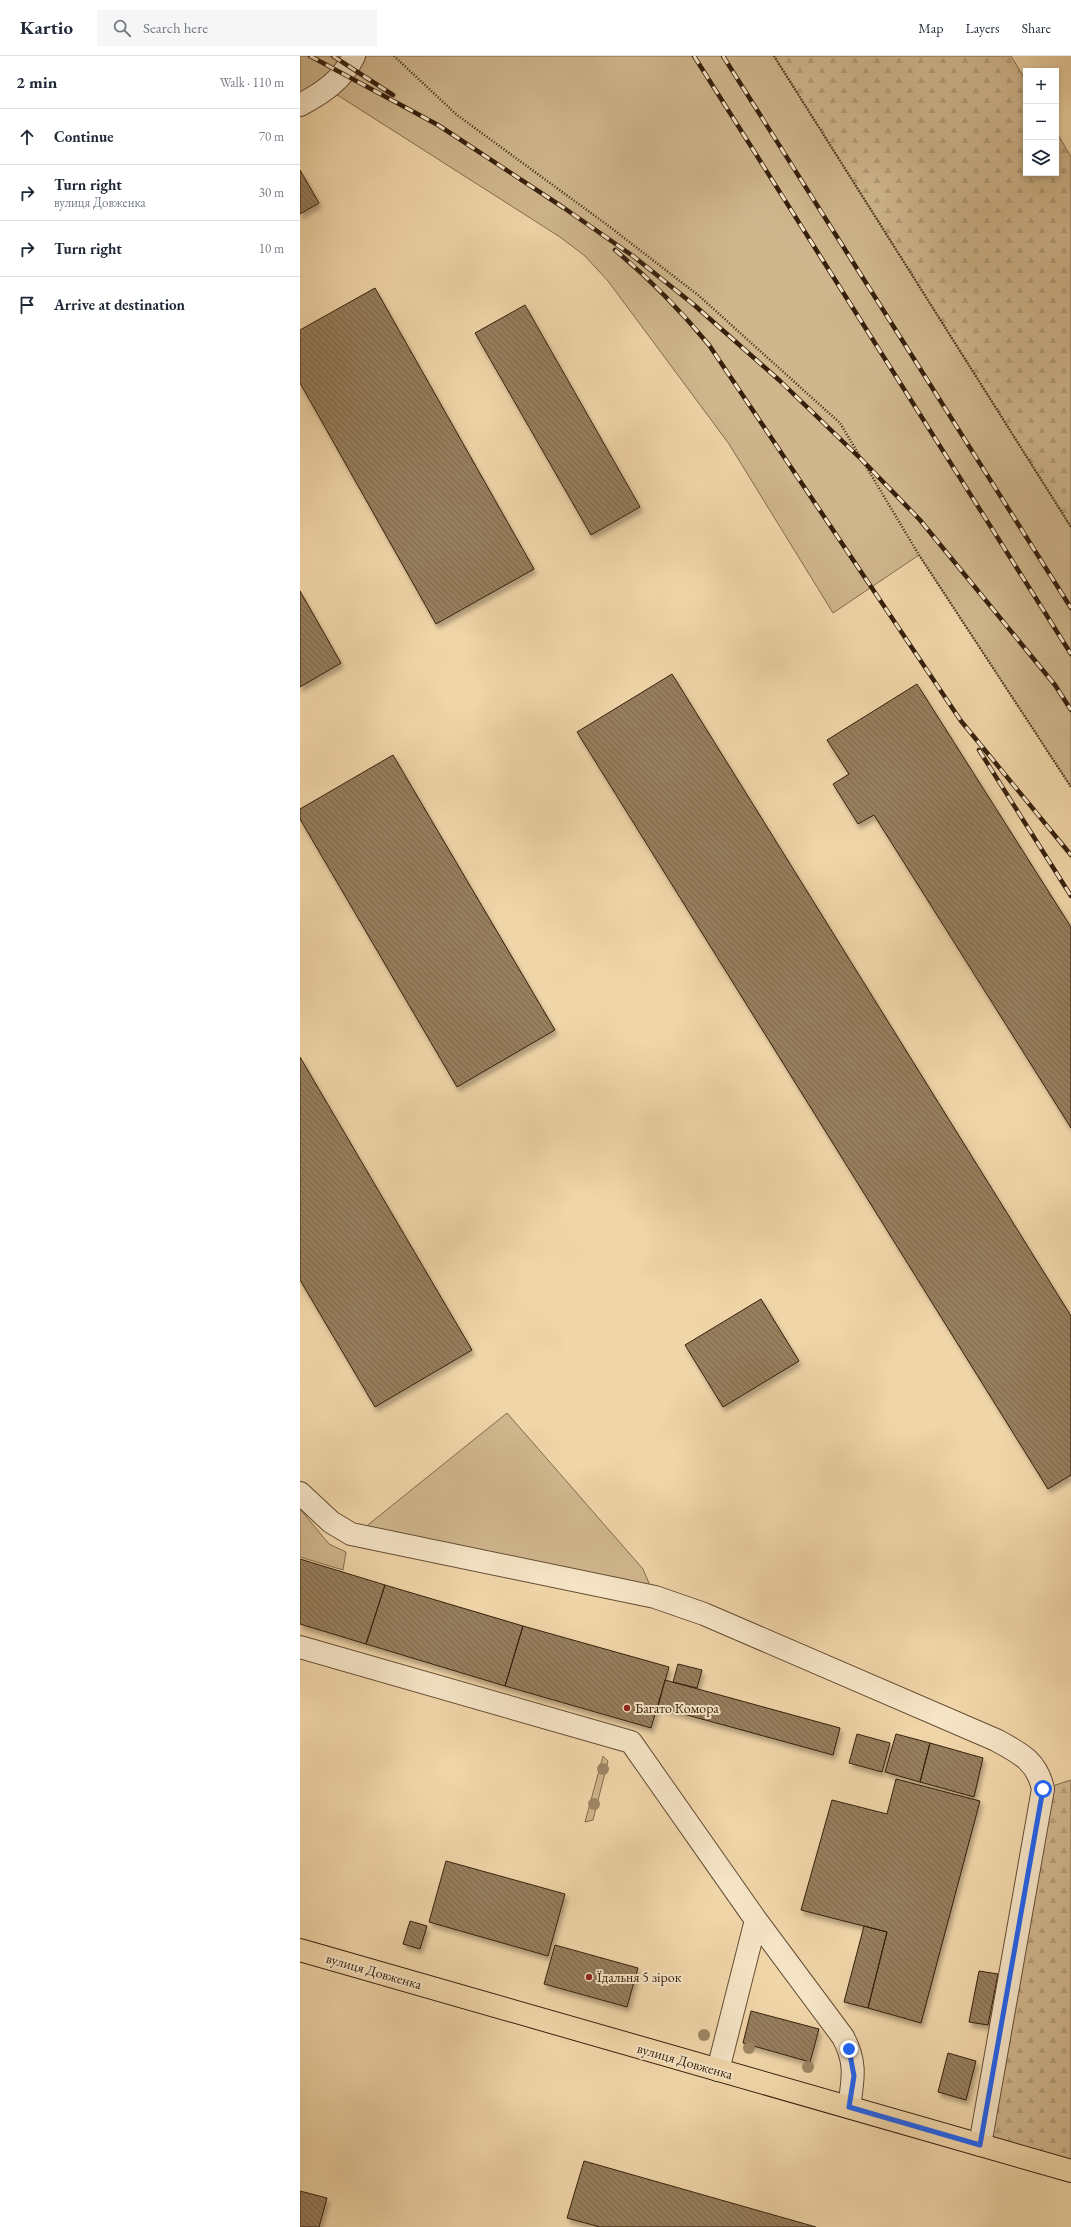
<!DOCTYPE html>
<meta charset="utf-8">
<style>
body{margin:0;font-family:"EB Garamond",serif;background:#f6f6f7;color:#1f2937}
.controls{position:absolute;right:12px;top:12px;display:grid;overflow:hidden;border-radius:0px;box-shadow:0 2px 6px #0003}
.controls button{width:36px;height:36px;display:grid;place-items:center;padding:0;border:0;border-bottom:1px solid #e0e1e3;background:#fff;color:#1f2937;font:20px sans-serif}
.stop{position:absolute;width:12px;height:12px;margin:-9px;border:3px solid #2563eb;border-radius:50%;background:#fff}
.stop.end{background:#2563eb;border-color:#fff;box-shadow:0 1px 4px #0008}
.list{margin:0;padding:0;list-style:none}
h2{display:flex;justify-content:space-between;align-items:center;height:52px;margin:0;padding:0 16px;font-size:17px}
h2 small{font-size:13px;font-weight:400;color:#747a83}
.list li{display:grid;grid-template-columns:26px 1fr auto;gap:12px;align-items:center;box-sizing:border-box;height:56px;padding:0 16px;border-top:1px solid #e0e1e3}
.list b{display:block;font-size:15px;white-space:nowrap}
.list p{margin:0;font-size:13px;white-space:nowrap;color:#747a83}
.list em{font-size:13px;font-style:normal;color:#747a83}
.icon{flex:none;width:22px;height:22px;fill:none;stroke:currentColor;stroke-width:2;stroke-linecap:round;stroke-linejoin:round}
.map{position:relative;flex:none;width:771px;height:2171px;overflow:hidden}
header{display:flex;align-items:center;gap:24px;box-sizing:border-box;height:56px;padding:0 20px;background:#fff;border-bottom:1px solid #e0e1e3}
header strong{font-size:19px}
nav{display:flex;gap:22px;margin-inline-start:auto;font-size:14px}
.search{width:280px;height:36px;background:#f6f6f7;display:flex;align-items:center;gap:10px;box-sizing:border-box;padding:0 14px;border-radius:0px;color:#747a83;font-size:15px}
main{display:flex}
aside{flex:1;background:#fff}
.map>svg:first-child{display:block}
.grass{fill:#d0b68d;stroke:#836b4c}
.forest{fill:url(#forest-firs);stroke:#836b4c}
.building{fill:url(#building-back-hatch);stroke:#36200c;filter:url(#shadow)}
.lines{fill:none;stroke-linecap:round;stroke-linejoin:round}
.minor-casing{stroke:#644d33;stroke-width:24}
.major-casing{stroke:#36200c;stroke-width:24}
.path{stroke:#36200c;stroke-width:2.5;stroke-dasharray:1 2;stroke-linecap:butt}
.minor{stroke:#f5e4c6;stroke-width:22}
.major{stroke:#f0d5a8;stroke-width:22}
.rail-casing{stroke:#36200c;stroke-width:4.5}
.rail{stroke:#f5e4c6;stroke-width:3;stroke-dasharray:9;stroke-linecap:butt}
.tree{fill:#9f8664}
.route{stroke:#2563eb;stroke-width:5}
.poi-dot{fill:#8f2418;stroke:#f5e4c6;stroke-width:1.5}
.labels{text-anchor:middle;stroke-width:4;stroke-linejoin:round;paint-order:stroke}
.poi-label{font-size:14px;fill:#36200c;stroke:#f5e4c6;text-anchor:start}
.street-label{font-size:14px;fill:#36200c;stroke:#f5e4c6}
</style>
<header>
<strong>Kartio</strong>
<div class="search"><svg class="icon" aria-label="search" viewBox="0 0 24 24"><circle cx="10" cy="10" r="6"/><path d="M15 15l6 6"/></svg>Search here</div>
<nav><a>Map</a><a>Layers</a><a>Share</a></nav>
</header>
<main>
<aside>
<h2>2 min<small>Walk · 110 m</small></h2>
<ul class="list">
<li><svg class="icon" aria-label="ahead" viewBox="0 0 24 24"><path d="M12 20V5M6 11l6-6 6 6"/></svg><div><b>Continue</b></div><em>70 m</em></li>
<li><svg class="icon" aria-label="right" viewBox="0 0 24 24"><path d="M7 20v-9h11M14 6l5 5-5 5"/></svg><div><b>Turn right</b><p>вулиця Довженка</p></div><em>30 m</em></li>
<li><svg class="icon" aria-label="right" viewBox="0 0 24 24"><path d="M7 20v-9h11M14 6l5 5-5 5"/></svg><div><b>Turn right</b></div><em>10 m</em></li>
<li><svg class="icon" aria-label="arrive" viewBox="0 0 24 24"><path d="M6 21V4h12l-3 4 3 4H6"/></svg><div><b>Arrive at destination</b></div></li>
</ul>
</aside>
<div class="map">
<svg width="771" height="2171" viewBox="0 0 771 2171">
<defs>
<pattern id="forest-firs" width="22" height="20" patternUnits="userSpaceOnUse"><rect width="22" height="20" fill="#d0b68d"/><path d="M5 1l3.5 6h-7zM16 11l3.5 6h-7z" fill="#b39c78"/></pattern>
<pattern id="building-back-hatch" width="6" height="6" patternUnits="userSpaceOnUse"><rect width="6" height="6" fill="#977e5d"/><path d="M-1 5l2 2M0 0l6 6M5-1l2 2" fill="none" stroke="#7c674b"/></pattern>
<filter id="shadow"><feDropShadow dx="2.5" dy="4.5" stdDeviation="2" flood-color="#0004"/></filter>
</defs>
<rect width="100%" height="100%" fill="#f0d5a8"/>
<filter id="stains"><feTurbulence type="fractalNoise" baseFrequency=".005" numOctaves="4"/><feColorMatrix values="0 0 0 0 .2 0 0 0 0 .09 0 0 0 0 .02 0 0 0 .5 -.17"/></filter>
<radialGradient id="worn" r=".72"><stop offset=".6" stop-color="#630" stop-opacity="0"/><stop offset="1" stop-color="#630" stop-opacity=".3"/></radialGradient>
<path class="grass" d="M0,0h474l297,471v260l-152,-232 -86,58 -104,-169 -121,-163 -23,-25 -25,-19 -232,-148 -28,16z
M207,1357l136,156 12,28 -295,-61 9,-12z
M0,1453l29,35 17,8 -3,18 -43,-13z
M303,1700l5,5 -15,59 -8,2z"/>
<path class="forest" d="M474,0h237l15,25v92h30v-42l15,26v370z
M771,1724v391l-91,-26 63,-356z"/>
<path class="building" d="M0,114l19,33 -19,11z
M75,232l159,281 -98,55 -136,-241v-53z
M225,249l115,202 -49,28 -116,-202z
M0,535l41,72 -41,24z
M372,618l399,642v159l-23,14 -471,-757z
M617,628l154,243v201l-197,-313 -16,9 -25,-40 16,-10 -22,-34z
M93,699l162,275 -98,57 -157,-268v-10z
M0,1001l172,293 -97,57 -75,-127z
M461,1243l38,62 -76,46 -38,-62z
M0,1503l85,26 -19,59 -66,-20z
M85,1529l138,41 -18,60 -139,-42z
M223,1570l146,41 -18,61 -146,-42z
M378,1608l24,6 -5,18 -24,-6z
M365,1624l175,48 -7,27 -175,-48z
M557,1678l33,9 -8,29 -33,-9z
M596,1678l34,9 -10,39 -35,-10z
M630,1687l53,15 -9,39 -54,-15z
M596,1723l84,22 -59,222 -53,-15 19,-76 -86,-22 31,-110 55,14z
M146,1805l119,33 -17,62 -119,-34z
M110,1865l17,5 -7,23 -17,-5z
M564,1870l23,6 -19,76 -24,-6z
M255,1889l83,23 -11,39 -83,-23z
M679,1915l19,3 -10,51 -19,-3z
M451,1955l68,18 -9,33 -67,-19z
M648,1997l28,8 -10,39 -28,-8z
M284,2105l232,66h-216l-33,-9z
M0,2135l27,7 -8,29h-19z"/>
<g class="lines">
<g class="minor-casing">
<path id="minor" d="M0,49c23,-12 43,-26 54,-49
M0,1437l31,29 20,12 304,63 49,17 292,126c24,13 41,21 47,49l-63,356
M0,1591l331,95 125,178 -38,150
M456,1864l87,117c14,26 10,42 6,70"/>
</g>
<g class="major-casing">
<path id="major" d="M0,1894l771,221"/>
</g>
<path class="path" d="M94,0l63,59 149,109 92,71 142,128 79,132 152,232
M474,0l297,471"/>
<use href="#minor" class="minor"/>
<use href="#major" class="major"/>
<g class="rail-casing">
<path id="rail" d="M10,0l128,69 126,83 69,48 60,48 86,76 83,80 58,60 135,165 16,25
M33,0l60,39
M394,0l377,598
M423,0l348,552
M315,194c35,29 65,60 94,95l252,376 110,134
M679,694l92,146"/>
</g>
<use href="#rail" class="rail"/>
</g>
<g class="tree">
<circle cx="303" cy="1713" r="6"/>
<circle cx="294" cy="1748" r="6"/>
<circle cx="404" cy="1979" r="6"/>
<circle cx="449" cy="1992" r="6"/>
<circle cx="508" cy="2011" r="6"/>
</g>
<g class="lines">
<path class="route" d="M549,1993l5,27 -5,31 131,38 63,-356"/>
</g>
<g class="poi-dot">
<circle cx="327" cy="1652" r="4"/>
<circle cx="289" cy="1921" r="4"/>
</g>
<g class="labels">
<g class="poi-label">
<text x="335" y="1657">Багато Комора</text>
<text x="297" y="1926">Їдальня 5 зірок</text>
</g>
<g class="street-label">
<text transform="translate(74 1915) rotate(16)" y="5">вулиця Довженка</text>
<text transform="translate(385 2005) rotate(16)" y="5">вулиця Довженка</text>
</g>
</g>
<rect width="100%" height="100%" filter="url(#stains)"/>
<rect width="100%" height="100%" fill="url(#worn)"/>
</svg>
<div class="controls">
<button>+</button>
<button>−</button>
<button><svg class="icon" aria-label="layers" viewBox="0 0 24 24"><path d="M12 4l9 5-9 5-9-5zM3 14l9 5 9-5"/></svg></button>
</div>
<div class="stop" style="left:743px;top:1733px"></div>
<div class="stop end" style="left:549px;top:1993px"></div>
</div>
</main>
